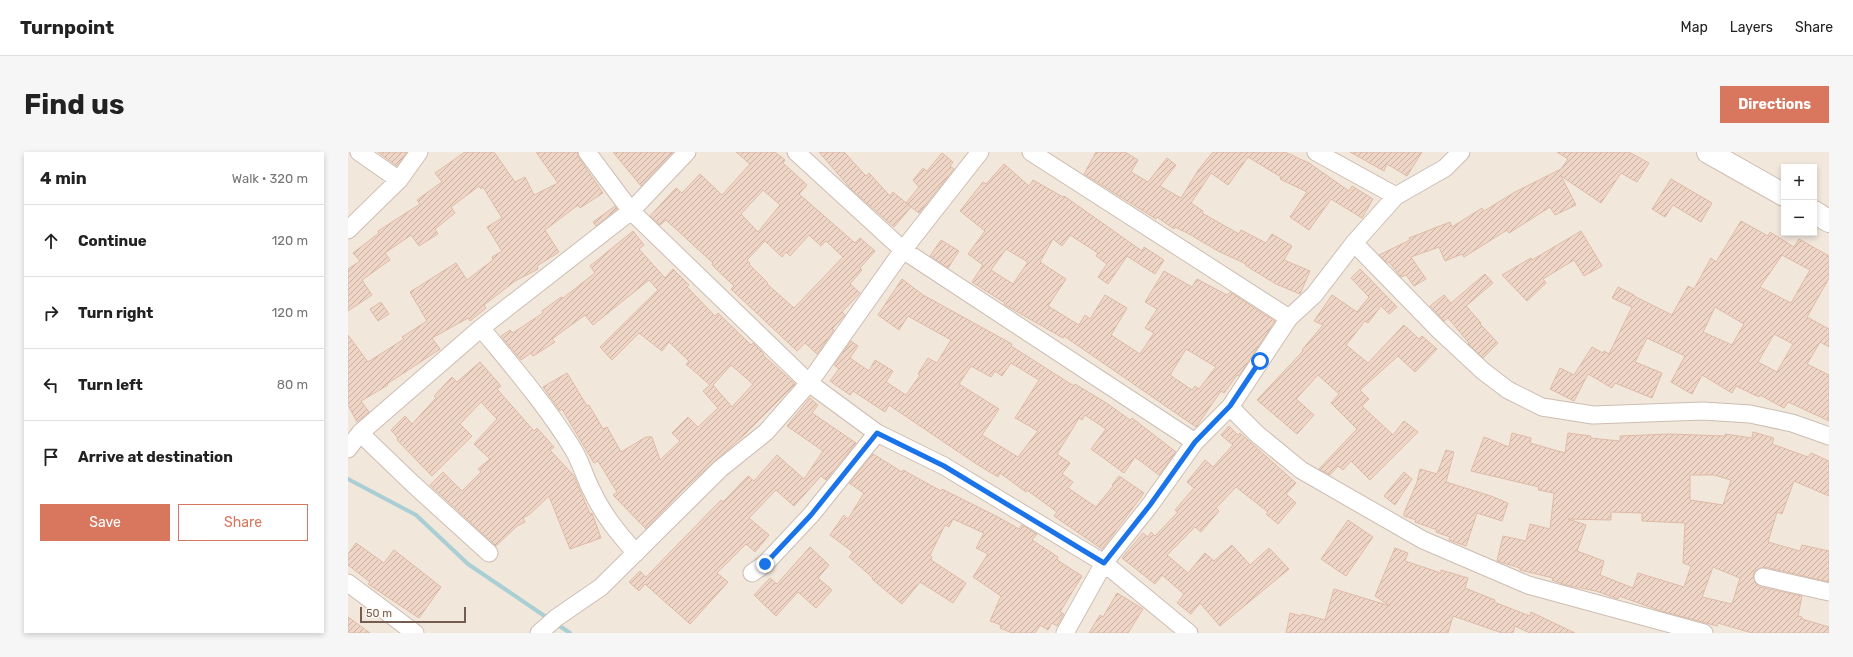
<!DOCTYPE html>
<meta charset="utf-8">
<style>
body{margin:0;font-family:Rubik,sans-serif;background:#f6f6f6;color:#222}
.controls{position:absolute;right:12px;top:12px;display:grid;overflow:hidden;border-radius:0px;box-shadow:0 2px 6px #0003}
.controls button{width:36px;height:36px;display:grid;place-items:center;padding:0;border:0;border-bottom:1px solid #e0e0e0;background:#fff;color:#222;font:20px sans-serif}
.scale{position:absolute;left:12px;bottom:10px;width:106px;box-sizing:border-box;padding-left:4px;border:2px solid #745c51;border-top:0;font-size:11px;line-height:14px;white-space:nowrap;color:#745c51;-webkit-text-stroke:3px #fef9f2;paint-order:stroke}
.stop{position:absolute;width:12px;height:12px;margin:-9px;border:3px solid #1a73e8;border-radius:50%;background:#fff}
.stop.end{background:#1a73e8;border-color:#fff;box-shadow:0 1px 4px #0008}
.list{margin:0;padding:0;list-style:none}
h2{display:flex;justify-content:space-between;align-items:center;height:52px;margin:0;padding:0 16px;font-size:17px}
h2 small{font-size:13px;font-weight:400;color:#767676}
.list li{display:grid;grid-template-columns:26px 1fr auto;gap:12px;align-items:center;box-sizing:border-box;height:72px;padding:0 16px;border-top:1px solid #e0e0e0}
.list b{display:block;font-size:15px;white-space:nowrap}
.list em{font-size:13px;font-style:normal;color:#767676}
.actions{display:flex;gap:8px;padding:12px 16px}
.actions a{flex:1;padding:9px 0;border:1px solid #d8765e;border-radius:0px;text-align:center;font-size:14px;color:#d8765e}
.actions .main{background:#d8765e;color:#fff}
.icon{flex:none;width:22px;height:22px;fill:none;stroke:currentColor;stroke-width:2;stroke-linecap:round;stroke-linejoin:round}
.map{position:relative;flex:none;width:1481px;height:481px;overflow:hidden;border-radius:0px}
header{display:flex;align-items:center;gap:24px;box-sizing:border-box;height:56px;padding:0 20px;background:#fff;border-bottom:1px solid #e0e0e0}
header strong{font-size:19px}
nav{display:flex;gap:22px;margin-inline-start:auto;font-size:14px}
.intro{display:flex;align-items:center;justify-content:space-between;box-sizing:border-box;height:96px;padding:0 24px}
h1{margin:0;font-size:28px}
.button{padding:10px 18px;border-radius:0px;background:#d8765e;color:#fff;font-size:14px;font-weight:700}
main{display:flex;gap:24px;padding:0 24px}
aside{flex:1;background:#fff;border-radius:0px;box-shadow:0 2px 6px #0003}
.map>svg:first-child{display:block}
.residential{fill:#f2e7db;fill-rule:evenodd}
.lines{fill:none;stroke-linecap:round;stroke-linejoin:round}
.stream{stroke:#a9ced4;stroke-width:4}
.building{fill:url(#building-hatch);stroke:#dfbba8;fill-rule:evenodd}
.street-casing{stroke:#cdbdb2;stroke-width:19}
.secondary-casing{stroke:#cfbdb0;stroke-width:24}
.street{stroke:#fff;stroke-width:17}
.secondary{stroke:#fff;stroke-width:22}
.route{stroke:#1a73e8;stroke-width:5}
</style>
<header>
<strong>Turnpoint</strong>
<nav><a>Map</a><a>Layers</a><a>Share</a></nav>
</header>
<div class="intro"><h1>Find us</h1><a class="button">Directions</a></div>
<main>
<aside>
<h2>4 min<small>Walk · 320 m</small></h2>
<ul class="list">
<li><svg class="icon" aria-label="ahead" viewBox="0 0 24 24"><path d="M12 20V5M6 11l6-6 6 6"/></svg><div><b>Continue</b></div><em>120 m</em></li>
<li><svg class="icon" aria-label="right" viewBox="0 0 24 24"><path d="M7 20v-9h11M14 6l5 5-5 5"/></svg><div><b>Turn right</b></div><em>120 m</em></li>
<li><svg class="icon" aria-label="left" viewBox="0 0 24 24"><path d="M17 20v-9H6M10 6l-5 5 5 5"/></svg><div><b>Turn left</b></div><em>80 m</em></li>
<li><svg class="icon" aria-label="arrive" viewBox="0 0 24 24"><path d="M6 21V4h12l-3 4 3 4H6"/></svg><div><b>Arrive at destination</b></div></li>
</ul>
<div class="actions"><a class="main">Save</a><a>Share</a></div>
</aside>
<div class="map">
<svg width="1481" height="481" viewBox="0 0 1481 481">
<defs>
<pattern id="building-hatch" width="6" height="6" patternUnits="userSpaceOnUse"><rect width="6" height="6" fill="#eed5c6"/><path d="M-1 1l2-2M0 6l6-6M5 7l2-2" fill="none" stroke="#c5b0a3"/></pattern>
</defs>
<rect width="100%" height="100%" fill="#fbf5ec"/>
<path class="residential" d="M0,0h1481v481h-1481zM1436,15h30v66h-30z"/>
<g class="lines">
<path class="stream" d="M0,327l68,36 52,49 81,55
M207,471l15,10"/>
</g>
<path class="building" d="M30,0h29l-10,14z
M117,0h29l21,30 10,-5 9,18 24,-12 -22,-31h41l2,6 24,35 -23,15 -2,-3 -33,25 14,22 -22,14 1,3 -23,12 -31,24 2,3 -16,13 -2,-3 -36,20 8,11 -53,35 1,1 -27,16 8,11 -12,10 -9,-17v-70l20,27 36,-23 -2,-2 25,-16 -17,-29 46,-29 11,17 26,-20 -1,-3 10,-6 -15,-24 15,-9 -19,-31 -2,2 -2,-3 -28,21 4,6 -20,16 3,5 -19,12 -8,-11 -26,18 5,7 -28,20 10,15 -24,16v-42l12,-8 -7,-8 26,-20 -1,-2 42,-27 -3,-4 25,-18 -7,-9z
M265,0h60l-32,34z
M388,0h39l10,8 -2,3 24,22 -8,9 56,49 5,-5 15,13 -15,17 2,2 -12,14 10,9 -18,19 3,3 -13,14 2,1 -17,24 -12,-11 -8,8 -66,-62 3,-3 -22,-21 1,-2 -47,-43 -6,5 -10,-9 26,-28 6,5 18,-19 22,21 28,-31zM415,38l17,15 -22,27 -17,-18zM461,83l12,11 5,-5 17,16 -49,51 -27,-24 1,-1 -19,-19 1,-1 -3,-3 18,-19 17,16 4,-5 4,4z
M471,0h25l22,24 3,-3 21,23 3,-4 18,15 -17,20 -43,-38z
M748,0h29l13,8 -7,12 17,10 19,-24 9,7 -16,21 21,12 18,-29 14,-17h72l24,11 40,28 3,-5 21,13 -11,19 -31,-19 -22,31 -19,-13 17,-25 -27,-13 1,-2 -33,-20 -20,28 -17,-12 -20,30 12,8 -1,2 37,21 2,-4 25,13 6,-9 20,12 -8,14 26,11 -10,23 -24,-10 -31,-19 1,-1 -28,-13 -29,-17 -14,-7 -1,2 -17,-12 -1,2 -72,-45z
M1002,0h72l-15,24 -20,-12 -3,7z
M1209,0h72l20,11 -12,19 -16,-9 -20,30 -40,-27 15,29 -21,10 -5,-8 -41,26 -2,-3 -43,27 -2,-3 -17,7 -6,-14 -28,10 15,22 -12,7 -8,-11 -5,2 -12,-15 -2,1 -8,-8 31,-15 -1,-2 41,-16 2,5 30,-19 2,3 31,-19 46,-23 7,-10z
M594,1l11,9 -3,4 4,3 -35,44 -13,-10 13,-16 -6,-7 10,-12 4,3z
M656,12l25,22 4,-6 30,17 1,-1 78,55 2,-4 20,13 -9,14 -28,-18 -19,28 -10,-7 9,-13 -11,-8 2,-3 -28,-18 -8,11 -9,-7 -13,23 26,17 -18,27 31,19 6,-10 5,4 15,-24 22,13 -16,27 29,19 14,-21 -9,-5 12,-19 -12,-7 19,-31 28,16 5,-8 30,16 3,-3 45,29 -36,55 -2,-1 -13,18 -3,-2 -25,36 -132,-91 -1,2 -56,-32 -3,-2 1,-1 -33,-21 11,-17 -15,-11 17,-23 -25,-20 23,-29 3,2zM658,97l22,13 -15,22 -22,-14zM838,197l30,18 -17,22 -4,-3 -3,4 -22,-15z
M1323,27l41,24 -11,19 -28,-17 -8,12 -13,-8z
M267,54l2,3 -21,17 -3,-4z
M1393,69l27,15 2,-4 24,15 5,-8 30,17v22l-22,39 22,12v18l-9,-5 -13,22 22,11v46l-41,-19 -4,6 -24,-13 -1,2 -23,-11 -4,7 -30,-18 -10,19 -21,-12 14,-26 -38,-18 -12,24 27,11 -10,25 -37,-15 -3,5 -24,-14 -14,27 -24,-12 10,-21 14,7 18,-28 11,6 1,-2 5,3 23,-47 -20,-9 6,-11 16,8v1l38,19 16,-29 6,3 17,-31 5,4zM1434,103l28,15 -19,33 -31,-16zM1367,155l29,17 -12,21 -29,-13zM1426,182l19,10 -16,28 -19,-10z
M285,79l11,14 -5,4 26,29 8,-9 16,16 -2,2 28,29 3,-3 33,32 2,-2 11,11 -1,1 32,29 -50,50 -62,56 -37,39 -33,-34 4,-3 -19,-31 -4,2 -32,-54 -2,2 -17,-24 24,-14 20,33 2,-1 14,24 4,-2 14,25 25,-15h6l8,23 20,-19 -8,-8 16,-16 10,10 20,-19 -15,-17 7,-6 -24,-21 3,-3 -20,-19 -7,9 -23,-18 -27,27 -12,-13 58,-57 -9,-10 -56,45 -8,-10 -33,24 3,3 -22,14 -2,-3 -10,7 -20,-24 9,-6 3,3 30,-20 -1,-2 19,-14 2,1 32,-25 -5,-7zM383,213l22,19 -21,23 -19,-22z
M1233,79l21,35 -18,10 -10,-16 -31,19 3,4 -19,18 -25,-26 29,-17 1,2z
M593,88l18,11 -11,17 -18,-12z
M1012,117l37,38 -8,7 -8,-8 -13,17 -3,-2 -19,24 22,18 36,-38 15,14 3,-3 15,13 -22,23 -17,-16 -38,34 9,9 -7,7 31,29 11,-14 14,11 -48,48 -19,-19 -8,9 -5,-4 -8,9 -11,-6 38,-40 -26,-26 8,-9 -21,-19 -22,24 18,16 -17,19 -40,-34 46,-49 -1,-1 21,-25 -9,-4 18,-26 25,17 12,-15 -18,-19z
M1137,122l8,9 -27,23 15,17 -1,1 18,19 -15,15 -15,-14 1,-1 -21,-25 -4,3 -14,-15 14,-11 7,8z
M554,127l21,16 89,49 -1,2 63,40 1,-2 33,20 22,16 2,-2 44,34 -17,23 -24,-18 -11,16 -33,-24 15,-20 -21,-14 -3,5 -3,-2 -22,36 13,9 -8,11 11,8 -5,6 28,19 17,-21 -1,-1 7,-9 25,17 -42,56 -48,-33 3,-4 -30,-22 -1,2 -26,-19 -2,4 -23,-14 -86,-58 -4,7 -32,-21 -3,4 -20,-14 9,-12 -5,-4 17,-24 7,5 -8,12 19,13 6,-11 18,11 -7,11 20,13 14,-20 -2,-1 10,-16 9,5 14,-23 -43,-24 -9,14 -21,-15zM663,211l28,17 -24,38 23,13 -20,26 -36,-22 17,-26 -40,-25 12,-18 20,11 4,-6 7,5z
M33,150l8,12 -11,7 -8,-12z
M132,210l21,24 -4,3 37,42 3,-3 17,19 -4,3 24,26 16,38 2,-1 9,25 -31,11 -21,-53 -19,18 -7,4 2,4 -8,4 -21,20 -66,-61 13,-13 19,19 19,-19 -3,-3 12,-10 -16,-15 23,-25 -16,-17 -21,22 12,12 -40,40 -35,-36 1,-2 -7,-8 14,-14 7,8 24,-26 -2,-2 18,-19 5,5z
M462,246l8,7 -6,8 44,30 -30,37 -5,-4 -27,30 -18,-16 -27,28 20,17 -14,17 -9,-8 -29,29 11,9 -38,42 -45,-40 -6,7 -10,-9 11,-11 6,6 75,-77 2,2 25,-26 6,5 23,-26 27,24 19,-28 -36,-25z
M881,274l9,9 2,-2 56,50 -10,11 10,9 -18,21 -12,-10 2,-2 -32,-25 -20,21 3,3 -18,21 -6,-5 -28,28 21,18 17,-20 9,8 18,-16 18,20 19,-17 20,21 -69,57 -20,-23 -9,11 -14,-11 7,-9 -22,-19 -7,9 -33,-26 21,-25 5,4 3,-5 4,4 23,-24 -3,-2 19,-22 -7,-6 18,-22 8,7 20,-22 -12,-10z
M1405,280l21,6 -2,6 36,13 3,-4 18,8v35l-35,-15 -12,33 -5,-2 -9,30 32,9 2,-6 27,6v31l-64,-15 -9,3 -3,5 3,9 4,3 42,9 -4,20 4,1v2l27,8v6h-77l-34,-10 -1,3 -56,-15 -42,-15 -1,3 -22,-8 -30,-6 -14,-5 1,-2 -33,-8v-2l-23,-7 6,-25 23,5 4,-17 20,5 4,-36 -16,-3 1,-3 -68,-16 13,-34 25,10 3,-14 19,5 -1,5 35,10 3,-20 23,3 -1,2 30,3v-5l50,-2 55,2v-2l27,4zM1342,323h24l17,5 -8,25 -33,-5zM1263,360l31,1v8l43,2 -2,40 8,3 -7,21 -46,-14 -5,15 -33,-13 4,-14 -27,-10 9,-26 -18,-6 43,1zM1365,415l27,11 -8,26 -30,-7z
M1098,298l8,2 -8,30 45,14 17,7 -6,18 -25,-8 -11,33 -17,-6 1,-3 -14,-5 1,-2 -22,-8 1,-2 -12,-4v-3l13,-31 3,-13 17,5z
M525,302l29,18 1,-2 38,21 1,-2 56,28 21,12 3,-4 15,9 -5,6 26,17 -1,3 25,16 -22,36 4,2 -7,12 -5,-3 -4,7 -8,-5 -5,8h-23l-12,-5 1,-3 -11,-4 11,-25 -28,-19 15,-23 -12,-6 8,-15 -31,-14 -4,8 -4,-2 -15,30 2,2 -1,3 35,23 -13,20 -33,-21 -18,22 -30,-25 1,-1 -24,-21 4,-5 -23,-17 14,-20 4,4 16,-26 -15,-10z
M1056,320l8,7 -17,26 -11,-9z
M1000,368l25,17 -27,39 -25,-17z
M8,391l28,20 10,-13 47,37 -22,31 -51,-34 2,-2 -22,-17v-11z
M462,395l19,18 -11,13 14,12 -16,18 -18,-16 -22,24 -22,-21 16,-17 7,6z
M1047,396l13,5 -3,8 36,12v-3l27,8 -3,10 30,12 -1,2 36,14 1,-4 44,21h-45l-15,-7 -2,7h-11l-49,-17 -5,17h-162l4,-20 11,3 1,-2 23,6 9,-31 56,17 -15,-10z
M769,441l26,16 -15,24h-39l11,-18 3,2z
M0,465l22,16h-22z"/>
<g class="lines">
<g class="street-casing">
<path id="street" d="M11,0l40,28
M239,0l44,59 178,172 68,50 67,33 160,97 85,70
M448,0l107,98 292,192
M683,0l258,166
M968,0l80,44
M0,78l51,-50 20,-28
M1006,91l86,88 43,40 25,19 34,17 51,8 110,-4 47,3 42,9 37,13
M133,176c32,39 65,77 92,121 8,13 12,29 19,42 11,24 27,43 44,62
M882,255l27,27 44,36 122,70 105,45 176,48
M12,281l53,51 76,69
M0,297l12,-16 121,-105 150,-117 56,-59
M404,421l13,-9 46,-49 66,-82
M1415,425l66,15
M0,431l67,50
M191,481l17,-15 45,-31 119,-118 46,-37 43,-49 94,-133 77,-98
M717,481l39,-70 46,-58 45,-63 35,-35 59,-89 25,-23 40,-52 42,-47 49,-28 16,-16"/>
</g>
<g class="secondary-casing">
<path id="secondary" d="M1360,0l76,43
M1466,60l15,9"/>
</g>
<use href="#street" class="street"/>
<use href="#secondary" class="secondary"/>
</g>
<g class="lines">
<path class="route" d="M417,412l46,-49 66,-82 67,33 160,97 46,-58 45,-63 35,-36 30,-45"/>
</g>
</svg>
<div class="controls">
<button>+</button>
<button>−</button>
</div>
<div class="scale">50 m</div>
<div class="stop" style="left:912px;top:209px"></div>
<div class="stop end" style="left:417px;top:412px"></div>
</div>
</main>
